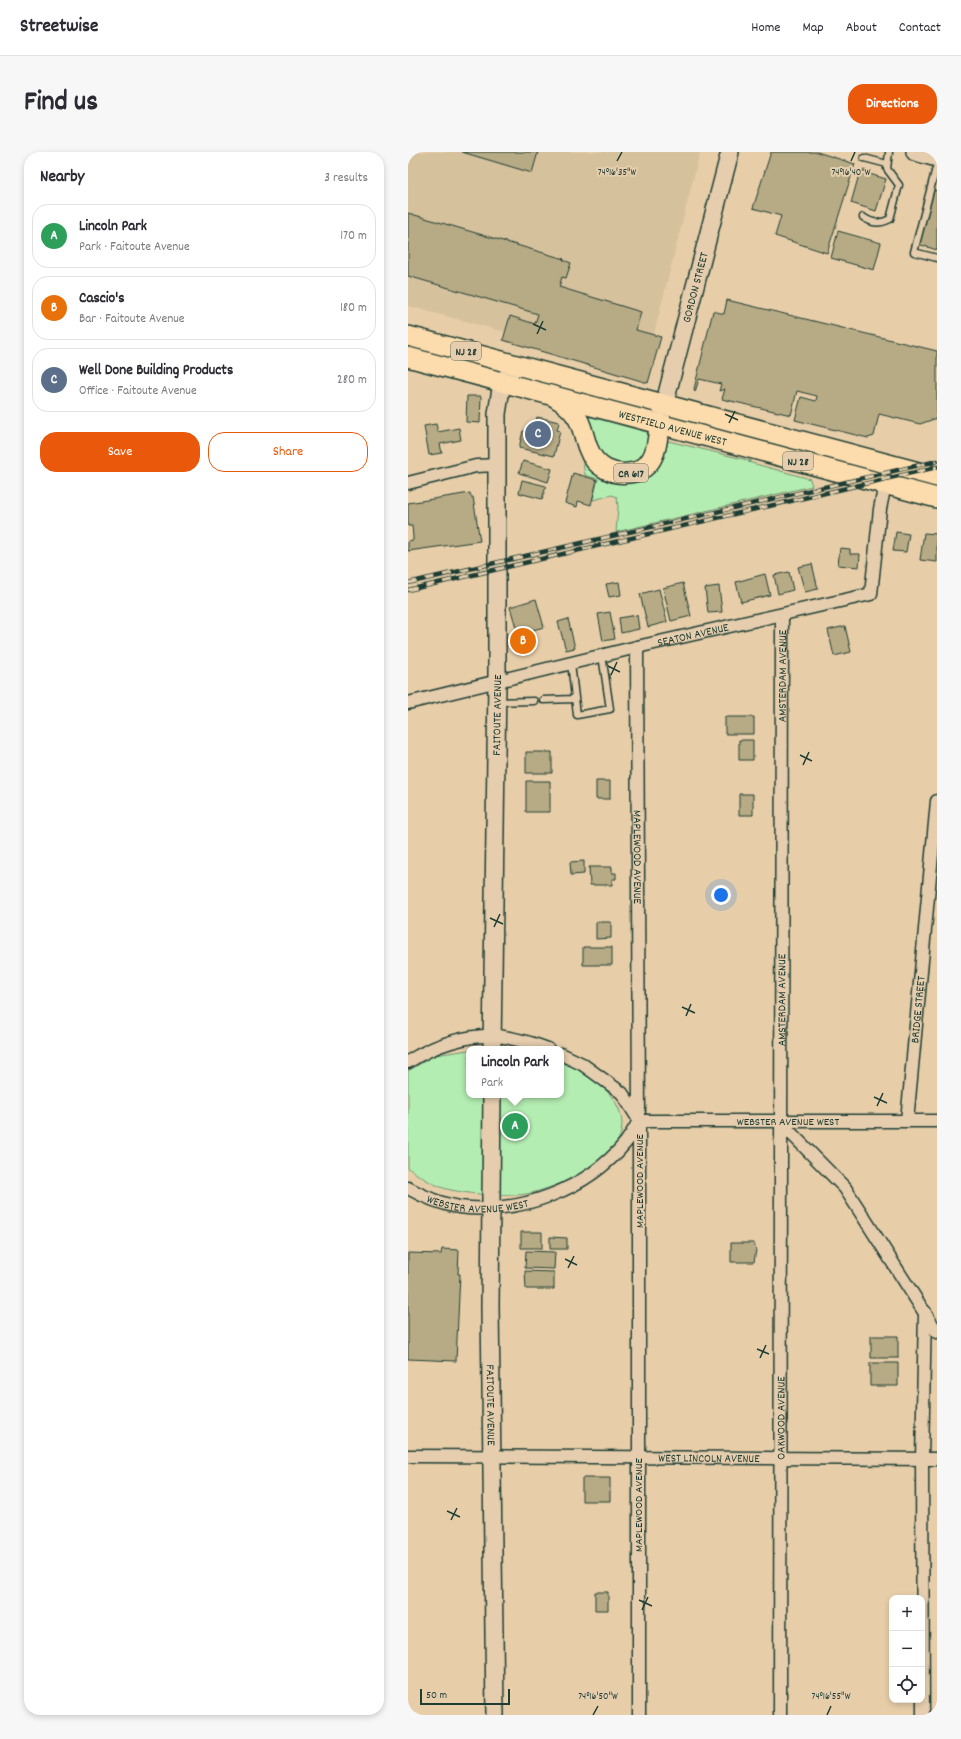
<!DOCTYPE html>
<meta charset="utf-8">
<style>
body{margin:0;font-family:Dekko,sans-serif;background:#f7f7f7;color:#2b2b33}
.controls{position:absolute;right:12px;bottom:12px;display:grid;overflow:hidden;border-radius:8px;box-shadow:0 2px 6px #0003}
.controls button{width:36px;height:36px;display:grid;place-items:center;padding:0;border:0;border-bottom:1px solid #e1e1e2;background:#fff;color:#2b2b33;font:20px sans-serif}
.scale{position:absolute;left:12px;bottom:10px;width:90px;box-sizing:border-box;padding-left:4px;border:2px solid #1f3d34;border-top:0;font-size:11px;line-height:14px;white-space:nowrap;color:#1f3d34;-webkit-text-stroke:3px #e5cdad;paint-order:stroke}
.you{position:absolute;left:313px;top:743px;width:14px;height:14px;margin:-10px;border:3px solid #fff;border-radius:50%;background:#1a73e8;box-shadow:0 0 0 6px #1a73e833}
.badge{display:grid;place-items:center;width:26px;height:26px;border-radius:50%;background:#ea580c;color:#fff;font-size:13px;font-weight:700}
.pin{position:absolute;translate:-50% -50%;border:2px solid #fff;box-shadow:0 1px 4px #0006}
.popup{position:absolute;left:58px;top:894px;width:98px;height:52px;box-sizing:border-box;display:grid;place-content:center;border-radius:8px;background:#fff;filter:drop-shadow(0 1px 3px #0005);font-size:13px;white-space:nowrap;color:#7c7c81}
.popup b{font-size:15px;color:#2b2b33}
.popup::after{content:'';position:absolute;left:50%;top:100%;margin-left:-8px;border:8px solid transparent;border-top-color:#fff}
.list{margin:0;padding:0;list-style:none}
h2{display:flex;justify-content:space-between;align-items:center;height:52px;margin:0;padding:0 16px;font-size:17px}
h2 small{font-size:13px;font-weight:400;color:#7c7c81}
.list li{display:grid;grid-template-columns:26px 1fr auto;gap:12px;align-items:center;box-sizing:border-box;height:64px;margin:0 8px 8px;padding:0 8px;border:1px solid #e1e1e2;border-radius:16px}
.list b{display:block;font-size:15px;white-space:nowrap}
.list p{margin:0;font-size:13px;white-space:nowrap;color:#7c7c81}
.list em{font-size:13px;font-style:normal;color:#7c7c81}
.actions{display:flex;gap:8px;padding:12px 16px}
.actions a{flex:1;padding:9px 0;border:1px solid #ea580c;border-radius:16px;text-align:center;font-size:14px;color:#ea580c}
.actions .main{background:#ea580c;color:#fff}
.icon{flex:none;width:22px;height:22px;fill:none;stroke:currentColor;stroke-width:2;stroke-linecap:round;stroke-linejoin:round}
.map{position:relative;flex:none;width:529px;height:1563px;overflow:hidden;border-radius:16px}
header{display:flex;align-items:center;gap:24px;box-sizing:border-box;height:56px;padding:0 20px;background:#fff;border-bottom:1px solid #e1e1e2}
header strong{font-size:19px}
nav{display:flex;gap:22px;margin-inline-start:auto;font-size:14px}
.intro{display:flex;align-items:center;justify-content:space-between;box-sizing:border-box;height:96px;padding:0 24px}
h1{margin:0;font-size:28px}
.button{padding:10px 18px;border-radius:16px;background:#ea580c;color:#fff;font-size:14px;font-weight:700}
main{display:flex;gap:24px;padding:0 24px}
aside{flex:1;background:#fff;border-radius:16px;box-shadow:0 2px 6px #0003}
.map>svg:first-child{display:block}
.built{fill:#d5c19c}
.green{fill:#b4edb1;stroke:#6a9572}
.building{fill:#b7ab85;stroke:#1f3d34}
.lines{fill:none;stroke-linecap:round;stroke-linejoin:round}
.lane-casing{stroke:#1f3d34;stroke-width:9}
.street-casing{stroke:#1f3d34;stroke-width:15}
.secondary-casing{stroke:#1f3d34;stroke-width:20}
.primary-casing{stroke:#1f3d34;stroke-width:22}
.lane{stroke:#e5cdad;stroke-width:6}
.street{stroke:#e5cdad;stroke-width:12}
.secondary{stroke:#e5cdad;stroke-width:17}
.primary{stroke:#fcdcac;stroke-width:19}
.rail-casing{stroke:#1f3d34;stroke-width:4.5}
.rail{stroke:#e5cdad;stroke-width:3;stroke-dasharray:9;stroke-linecap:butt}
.ticks{fill:none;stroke:#1f3d34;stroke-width:1.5}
.labels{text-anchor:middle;stroke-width:4;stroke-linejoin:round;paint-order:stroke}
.shield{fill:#e5cdad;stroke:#5a6858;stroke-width:1}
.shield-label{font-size:11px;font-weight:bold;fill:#1f3d34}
.street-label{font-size:12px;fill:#1f3d34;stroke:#e5cdad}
.ticks-label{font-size:10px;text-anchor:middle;fill:#1f3d34;stroke:#e5cdad;stroke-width:4;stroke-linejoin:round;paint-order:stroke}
</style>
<header>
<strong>Streetwise</strong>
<nav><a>Home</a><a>Map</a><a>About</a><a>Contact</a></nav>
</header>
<div class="intro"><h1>Find us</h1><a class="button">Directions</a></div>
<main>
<aside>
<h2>Nearby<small>3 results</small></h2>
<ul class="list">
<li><span class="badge" style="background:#2e9e5b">A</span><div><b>Lincoln Park</b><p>Park · Faitoute Avenue</p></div><em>170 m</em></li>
<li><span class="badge" style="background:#e8710a">B</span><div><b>Cascio's</b><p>Bar · Faitoute Avenue</p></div><em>180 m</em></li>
<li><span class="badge" style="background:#5c6f8a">C</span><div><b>Well Done Building Products</b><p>Office · Faitoute Avenue</p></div><em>280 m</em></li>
</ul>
<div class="actions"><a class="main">Save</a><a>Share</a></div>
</aside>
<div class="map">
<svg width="529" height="1563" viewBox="0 0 529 1563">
<rect width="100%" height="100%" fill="#e7cea9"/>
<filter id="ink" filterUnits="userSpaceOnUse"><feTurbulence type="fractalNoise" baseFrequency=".025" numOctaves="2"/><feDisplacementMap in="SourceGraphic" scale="8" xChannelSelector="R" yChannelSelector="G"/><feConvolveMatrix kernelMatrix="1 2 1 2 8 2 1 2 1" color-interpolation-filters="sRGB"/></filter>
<g filter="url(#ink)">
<path class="built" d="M0,0h292l-55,217 -237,-63z"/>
<path class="green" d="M183,265l59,16c-2,7 -3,18 -7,24 -10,12 -31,10 -41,-1 -8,-9 -11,-27 -14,-38z
M260,289l83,20 -3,1 62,17 2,7 -196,46 2,-25 -1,-10 -5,-2 -19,5 5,-21 -13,-4 -3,-18c8,7 16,18 25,23 17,9 39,-1 50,-14 7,-7 9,-16 11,-25z
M61,898v45h92v-34c80,35 83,92 -2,123 -14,5 -29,11 -44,11 -19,1 -45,-1 -64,-5 -15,-3 -30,-13 -43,-22v-97l27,-16z"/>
<path class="building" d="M54,0h76l-6,21z
M363,0h46l38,12 -28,89 -52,-17 6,-20 -28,-8z
M452,19l26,8 -10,32 -25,-8z
M526,38l3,1v59l-19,-6z
M0,61l156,46 -1,1 8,3 -5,15 -4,-1 -3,10 82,25 -5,18 25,7 -13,46 -145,-43 7,-24 25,8 3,-10 -130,-38z
M430,79l43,12 -7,27 -43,-12z
M319,148l210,51v67l-17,6 -41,-10 -5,22 -6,2 -73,-18 6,-23 15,4 1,-5 -20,-5 -6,24 -69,-16 3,-10 -6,2 2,-7 -22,-5 -4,13 -1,-3 19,-78 11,3z
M59,244h14l-1,27 -14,-1z
M129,265l22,5 -2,8 3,1 -6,25 -35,-8 4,-17 10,2z
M28,272l2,8 21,-4 2,12 -21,4 2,9 -13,2 -5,-29z
M115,309l29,8 -4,13 -29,-9z
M165,321l24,7 -6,25 -13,-4 -1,6 -12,-4z
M114,328l24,6 -4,13 -23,-6z
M62,341l1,4h2l7,44 -72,10v-10l5,-1v-3l-1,-11h-4v-23z
M488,380l13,2 -3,18 -13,-1z
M516,381l13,1v28l-17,-2z
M432,396l10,1v5h10l-1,13 -21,-2z
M404,412l6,25 -13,3 -7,-25z
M381,420l4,18 -15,4 -4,-19z
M357,422l5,21 -29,7 -5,-20z
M211,430l2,13 -12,2 -3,-13z
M275,431l8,33 -20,5 -8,-33z
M311,434l3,26 -14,1 -3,-25z
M251,437l8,33 -19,5 -8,-33z
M128,447l8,28 -26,7 -8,-27z
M202,460l5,27 -12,2 -5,-27z
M229,463l2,14 -18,4 -2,-15z
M160,467l7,29 -9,2 -8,-28z
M437,474l6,26 -17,4 -6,-26z
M317,565h29v17h-29z
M331,588h14v20h-14z
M118,600h26v21h-26z
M118,629h24v31h-24z
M188,629h14v18h-14z
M331,642h14v21h-14z
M176,709v13l-13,1 -1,-13z
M181,715h23v6h4v6h-4v6h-22z
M188,770h15v16l-15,1z
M175,795h29v18h-29z
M113,1080h21v16h-21z
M142,1085l17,1v11h-17z
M323,1091h23l2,7 -2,12h-23z
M34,1097l17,1 -1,24h2l-4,87 -48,-2v-106l33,1z
M118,1099l29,1 -1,17 -29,-1z
M117,1119l29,1v17h-28z
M463,1184h27v22h-27z
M462,1211h28v23h-28z
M174,1326h28v23h-28z
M187,1440h13v18h-13z"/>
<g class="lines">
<g class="lane-casing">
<path id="lane" d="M456,6l23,6
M529,12l-23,88 23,6
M455,65c10,7 17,7 27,2l9,-34 -12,-16 2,-17
M163,511l6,52 33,-6 -8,-54
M135,548l32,-1
M89,550l37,-1"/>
</g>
<g class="street-casing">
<g id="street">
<path d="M0,331l68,-17 21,-1"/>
<path id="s1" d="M229,495l2,474v594"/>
<path id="s2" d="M0,551l229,-56 234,-53 9,-85 5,-25"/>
<path d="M153,902l21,10 40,29 17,27"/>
<path d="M0,910c24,-16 59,-28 89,-26 17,2 35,7 51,13"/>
<path id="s3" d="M231,969h298"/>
<path id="s4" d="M499,969l30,-320"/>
<path d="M372,970l65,66 92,144"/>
<path id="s5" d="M0,1036c16,9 33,16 51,19 61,8 129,-18 167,-65 5,-7 9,-14 13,-21"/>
<path id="s6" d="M0,1304l529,3"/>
<path id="s7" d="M372,1563l2,-1100"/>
<path d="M515,1563l-1,-256 3,-147"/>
</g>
</g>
<g class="secondary-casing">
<g id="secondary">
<path d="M507,0l22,6"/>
<path id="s8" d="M253,265l69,-265"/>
<path id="s9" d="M84,897l5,-367v-268l5,-32 8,-9"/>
<path id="s10" d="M84,943l-2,211 5,409"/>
</g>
</g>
<g class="primary-casing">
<g id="primary">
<path d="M0,184l529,141"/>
<path id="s11" d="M0,205l529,141"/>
<path d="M148,246c9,5 17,12 22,21 5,9 6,19 10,29 7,20 26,29 47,24 21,-6 23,-30 24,-49"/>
</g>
</g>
<use href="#lane" class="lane"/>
<use href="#street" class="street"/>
<use href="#secondary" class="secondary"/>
<use href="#primary" class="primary"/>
<g class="rail-casing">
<path id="rail" d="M0,431l529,-122
M0,438l529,-123"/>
</g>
<use href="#rail" class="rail"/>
</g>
</g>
<path class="ticks" d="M209,9l5,-9M443,9l4,-9M125,172l13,6M129,182l6,-13M317,262l13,6M321,271l6,-12M200,514l12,6M203,523l6,-13M392,603l12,6M395,613l6,-13M82,766l13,6M86,775l6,-13M274,855l13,6M278,864l5,-12M466,945l13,6M469,954l6,-13M157,1107l12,6M160,1116l6,-12M349,1197l12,5M352,1206l6,-13M39,1359l13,6M43,1368l6,-12M231,1448l13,6M234,1458l6,-13M185,1563l5,-9M419,1563l4,-9"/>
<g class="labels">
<g class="shield">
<rect x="43" y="190" width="30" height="18" rx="3"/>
<rect x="375" y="300" width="30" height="18" rx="3"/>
<rect x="206" y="312" width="34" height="18" rx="3"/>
</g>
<g class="shield-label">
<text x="58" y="203">NJ 28</text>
<text x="390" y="313">NJ 28</text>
<text x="223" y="325">CR 617</text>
</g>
<g class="street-label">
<text dy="4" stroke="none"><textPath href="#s8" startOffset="134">GORDON STREET</textPath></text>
<text dy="4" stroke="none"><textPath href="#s11" startOffset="274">WESTFIELD AVENUE WEST</textPath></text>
<text dy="4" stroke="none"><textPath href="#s2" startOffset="293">SEATON AVENUE</textPath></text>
<text dy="4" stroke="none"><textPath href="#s7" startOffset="1039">AMSTERDAM AVENUE</textPath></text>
<text dy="4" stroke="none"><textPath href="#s9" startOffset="334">FAITOUTE AVENUE</textPath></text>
<text dy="4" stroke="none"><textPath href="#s1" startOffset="210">MAPLEWOOD AVENUE</textPath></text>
<text dy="4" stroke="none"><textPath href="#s7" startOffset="715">AMSTERDAM AVENUE</textPath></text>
<text dy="4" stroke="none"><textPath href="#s4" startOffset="112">BRIDGE STREET</textPath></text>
<text dy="4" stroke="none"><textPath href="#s3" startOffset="149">WEBSTER AVENUE WEST</textPath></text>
<text transform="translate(231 1029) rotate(-90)" y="4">MAPLEWOOD AVENUE</text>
<text dy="4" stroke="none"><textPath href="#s5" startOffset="73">WEBSTER AVENUE WEST</textPath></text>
<text dy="4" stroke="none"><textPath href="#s10" startOffset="310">FAITOUTE AVENUE</textPath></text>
<text dy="4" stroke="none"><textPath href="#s7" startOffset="297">OAKWOOD AVENUE</textPath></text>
<text dy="4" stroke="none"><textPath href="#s6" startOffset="301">WEST LINCOLN AVENUE</textPath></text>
<text transform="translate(230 1353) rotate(-90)" y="4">MAPLEWOOD AVENUE</text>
</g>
</g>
<g class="ticks-label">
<text x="209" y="23">74°16'35"W</text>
<text x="443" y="23">74°16'40"W</text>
<text x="190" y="1547">74°16'50"W</text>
<text x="423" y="1547">74°16'55"W</text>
</g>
</svg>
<div class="controls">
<button>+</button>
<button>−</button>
<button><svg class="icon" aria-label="locate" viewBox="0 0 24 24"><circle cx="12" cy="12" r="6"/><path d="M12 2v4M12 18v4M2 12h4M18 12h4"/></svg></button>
</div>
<div class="scale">50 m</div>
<div class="you"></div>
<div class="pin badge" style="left:107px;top:974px;background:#2e9e5b">A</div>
<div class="popup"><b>Lincoln Park</b>Park</div>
<div class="pin badge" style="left:115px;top:489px;background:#e8710a">B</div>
<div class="pin badge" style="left:130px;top:282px;background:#5c6f8a">C</div>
</div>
</main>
